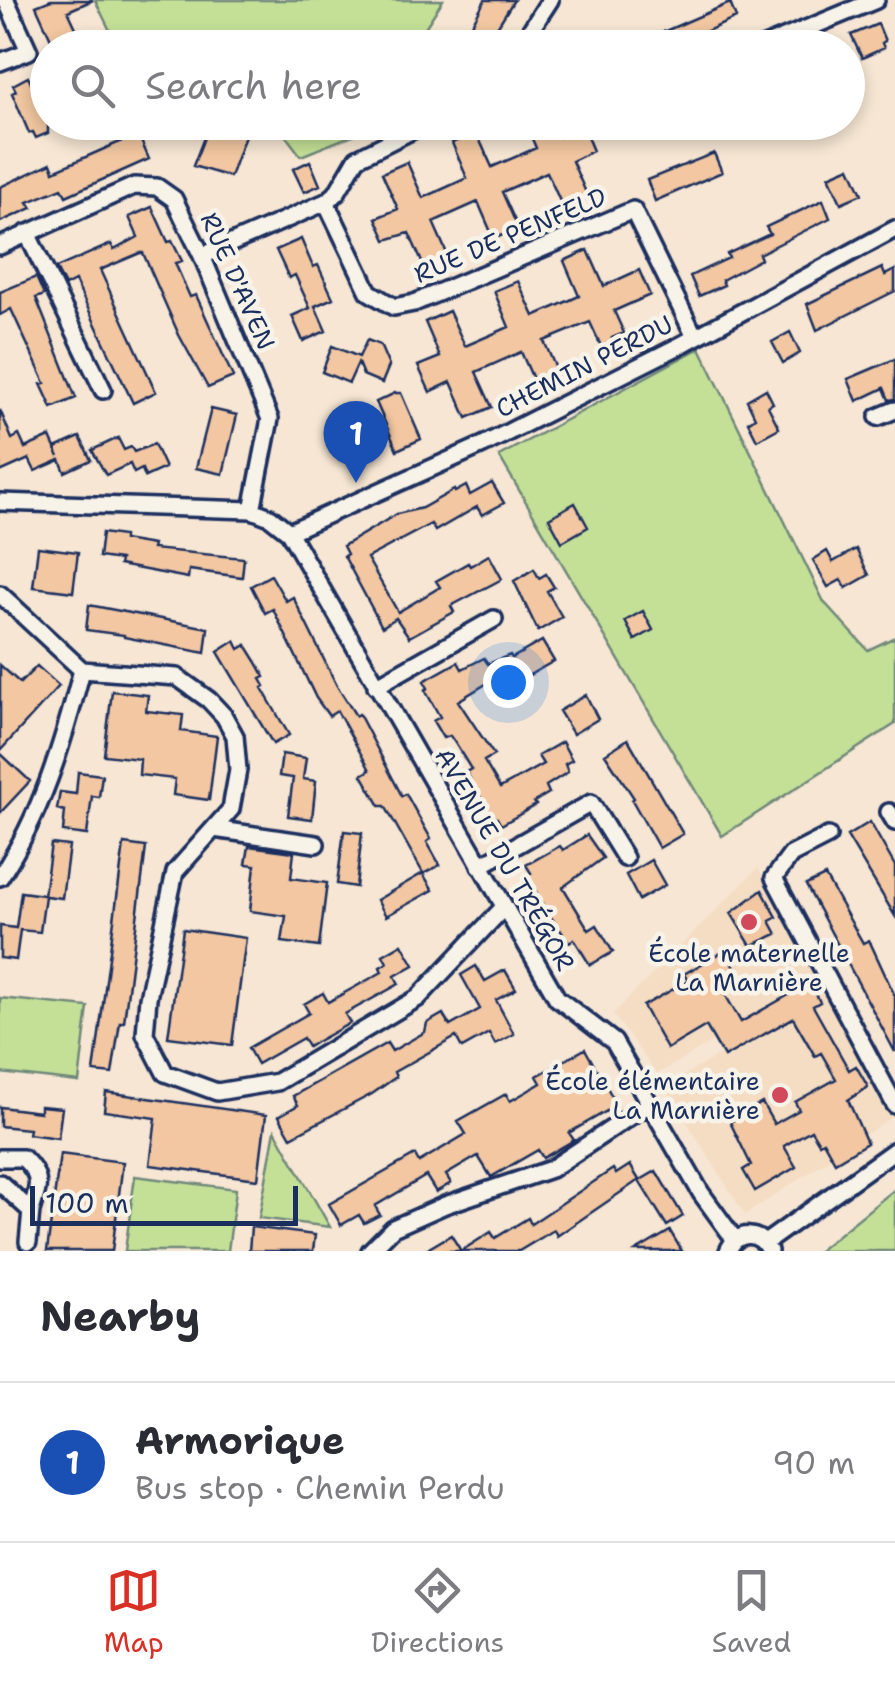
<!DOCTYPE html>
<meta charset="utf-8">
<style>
body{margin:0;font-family:"Shantell Sans",sans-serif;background:#f2f2f3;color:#2b2b33}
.scale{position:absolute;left:30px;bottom:25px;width:268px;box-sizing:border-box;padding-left:10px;border:5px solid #1b2f5e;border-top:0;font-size:28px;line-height:35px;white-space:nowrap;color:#1b2f5e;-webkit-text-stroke:8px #f7f3e8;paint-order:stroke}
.you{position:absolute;left:508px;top:682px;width:35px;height:35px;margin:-25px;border:8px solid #fff;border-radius:50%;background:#1a73e8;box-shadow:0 0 0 15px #1a73e833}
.badge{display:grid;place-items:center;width:65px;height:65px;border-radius:50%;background:#d93025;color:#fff;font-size:32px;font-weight:700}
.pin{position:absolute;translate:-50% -82px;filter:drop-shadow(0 2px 5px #0008)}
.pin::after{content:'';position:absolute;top:52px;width:35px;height:30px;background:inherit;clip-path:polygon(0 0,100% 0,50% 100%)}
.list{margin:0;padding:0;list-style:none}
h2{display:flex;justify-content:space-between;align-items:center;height:130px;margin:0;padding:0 40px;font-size:42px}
h2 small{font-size:32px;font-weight:400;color:#7c7c81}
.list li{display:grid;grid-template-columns:65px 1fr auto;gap:30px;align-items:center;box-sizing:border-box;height:160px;padding:0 40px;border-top:2px solid #e1e1e2}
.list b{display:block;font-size:38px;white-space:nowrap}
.list p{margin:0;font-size:32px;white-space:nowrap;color:#7c7c81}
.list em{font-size:32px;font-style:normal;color:#7c7c81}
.icon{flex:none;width:55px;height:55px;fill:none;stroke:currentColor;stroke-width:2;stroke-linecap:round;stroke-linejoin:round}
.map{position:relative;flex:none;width:895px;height:1251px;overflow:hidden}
.search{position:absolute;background:#fff;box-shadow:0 5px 15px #0003;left:30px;right:30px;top:30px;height:110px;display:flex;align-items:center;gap:25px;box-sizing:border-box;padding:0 35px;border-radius:55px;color:#7c7c81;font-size:38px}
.sheet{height:290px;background:#fff}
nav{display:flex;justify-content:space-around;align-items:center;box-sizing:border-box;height:140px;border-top:2px solid #e1e1e2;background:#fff;font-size:28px;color:#7c7c81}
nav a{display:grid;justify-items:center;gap:5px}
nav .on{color:#d93025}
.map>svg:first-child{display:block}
.built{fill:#f5ddc4}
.green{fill:#c4e097;stroke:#70887a;stroke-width:2.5}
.building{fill:#f2c7a1;stroke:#1b2f5e;stroke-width:2.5}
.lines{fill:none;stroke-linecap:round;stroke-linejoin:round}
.minor-casing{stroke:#1b2f5e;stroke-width:22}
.minor{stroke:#f7f3e8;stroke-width:15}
.poi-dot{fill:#d1495b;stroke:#f7f3e8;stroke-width:4}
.labels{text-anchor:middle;stroke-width:9;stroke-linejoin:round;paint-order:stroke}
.street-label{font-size:25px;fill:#1b2f5e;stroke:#f7f3e8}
.poi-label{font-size:25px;fill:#1b2f5e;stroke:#f7f3e8}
</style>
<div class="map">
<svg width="895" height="1251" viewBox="0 0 895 1251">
<rect width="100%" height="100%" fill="#f6e6d3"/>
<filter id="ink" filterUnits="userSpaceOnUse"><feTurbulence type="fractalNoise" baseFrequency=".01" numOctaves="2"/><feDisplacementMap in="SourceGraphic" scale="20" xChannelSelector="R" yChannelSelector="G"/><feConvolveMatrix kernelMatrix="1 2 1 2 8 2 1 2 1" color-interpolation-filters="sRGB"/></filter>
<g filter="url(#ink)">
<path class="built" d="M758,868l70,107 -171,99 -44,-60z
M833,987l62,116v12l-150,100 -80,-128z"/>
<path class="green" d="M95,0h348l-31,48 -294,-1z
M409,122l2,4 -24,10 -7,-12 -79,32 -25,-33z
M700,348l124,254 44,48 27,-13v87l-173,112 -223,-380z
M0,998l88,9 -9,75 -79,-9z
M275,1130l55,97 -71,-9z
M135,1176l101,13 -8,62h-103z
M895,1189v62h-77z"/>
<path class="building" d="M51,0h42l-25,11 15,32 -11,5h-17l-19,-42z
M485,0h29l-20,32 3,2 -9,14h-29z
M730,3l6,15 -38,17 2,4 -17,9h-57z
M878,24l7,17 -3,2 2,5 -22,10 -11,-23z
M28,77l4,8 8,-3 8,15v36l-12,5 -3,-6 -4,1 -17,-40 4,-2 -3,-6z
M210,122l36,11 -16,44 -37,-11z
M525,122h30l6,15 22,-10 10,24 -21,10 16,36 -25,11 -16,-36 -45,20 16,36 -24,11 -16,-37 -45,20 16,36 -24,11 -16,-36 -23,7 -10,-22 22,-9 -16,-36 25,-11 16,36 44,-20 -15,-35 24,-11 16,35 44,-19z
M138,134l11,25 -83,37 -4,-8 -34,14 4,6 -32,14v-35l51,-24 3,8z
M714,153l8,19 -67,29 -8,-21z
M310,161l10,24 -16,7 -11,-23z
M850,167l12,27 -21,9 -12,-27z
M823,200l7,18 -71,36 2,5 -39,21 2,5 -25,11 -9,-20 39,-18 -2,-4 43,-20 -4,-7z
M152,207l16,35 4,-1 10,20 -7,2 15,34 6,-2 37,82 -25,11 -29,-53 -36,-82h-3l-40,17 56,122 -23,11 -58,-122 -10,5 -9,-18 55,-24 3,6 24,-13 -9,-20z
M301,239l12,28 5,-2 15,33 -18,8 11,25 -23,10 -11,-25 18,-8 -15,-33 -6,3 -13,-28z
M588,250l16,36 35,-16 11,25 -36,16 10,22 -12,5 6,14 -12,5 -16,-35 -46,19 16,37 -23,10 -16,-36 -45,20 16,35 -25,11 -16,-36 -21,10 -12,-26 22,-9 -15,-35 24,-11 16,35 44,-19 -15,-36 24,-10 16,35 23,-10 22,-10 -15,-35z
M882,268l3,7 10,-5v21l-78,39 -10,-26z
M36,277l8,18 -8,3 40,100 -24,10 -11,-24 4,-1 -34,-74 -11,6v-23z
M790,332l10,21 -17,10 -11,-21z
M367,340l13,5 9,21 -7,17 -19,-8 -5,-12 -9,20 -27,-11 10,-26 27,11z
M895,359v40l-6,1 -5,-12 -27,13 -9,-22z
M766,389l7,14 -5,3 11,22 -22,12 -9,-18 7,-5 -8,-17z
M395,393h6l20,46 -24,11 -21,-48z
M211,409l26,6 -14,59 -27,-6z
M0,410l12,29 7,-4 6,13 25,-11 9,20 -4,-9 25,-11 11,23 -26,12 -5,-12 -25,11 -6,-12 -29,13z
M118,438l6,12 7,-3 3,5 20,-8 11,24 -20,9 -3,-8 -8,4 -4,-9 -24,11 -14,-25z
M492,483l12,20 -22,12 -5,-8 -42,24 -4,-7 -64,34 31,54 42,-25 -4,-6 32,-18 2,3 19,-11 13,24 -51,27 3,6 -45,25 -13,-19 -14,9 -38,-71 3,-2 -4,-8 54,-32 25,-6 32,-18 1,2 11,-6 4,9z
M575,503l13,24 -26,15 -13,-24z
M102,533l21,3v4l30,5 -1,4 92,9 -2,19 -53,-7 -1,8 -69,-13 1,-5 -21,-3z
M38,547l40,5 -5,40 -40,-5z
M856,549l13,26 -23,13 -5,-8 -13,7 -15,-27 14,-9 6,11z
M534,569l5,9 7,-4 8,13 -7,4 15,26 -24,14 -24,-50z
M271,575l15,26 7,-4 44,89 19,30 3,-2 43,82 4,-2 25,45 -4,3 13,23 -17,9 10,16 -47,26 -9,-16 46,-27 -38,-67h-5l-18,-31 8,-5 -33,-59 -8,5 -13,-18 -43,-89 -8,4 -14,-27z
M89,605l119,23 -3,25 -81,-16v-2l-38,-5z
M643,611l10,19 -18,10 -10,-19z
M235,641l4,8 7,-4 10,16 9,16 -4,2 4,7 -3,2 27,47 -16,9 -55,-92z
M542,641l12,20 -30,17 -3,-5 -21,12 -4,-7 -38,23 36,54 -10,6 16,27 43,-24 -5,-8 24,-14 10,18 -7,4 3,8 -22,14 3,7 -15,9 2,3 -35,20 -4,-7 -3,2 -20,-34 -8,-14 5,-3 -16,-26 -5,-7 -7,2 -10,-17 7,-4 -15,-27 3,-2 -4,-7 34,-19 4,7 22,-11 4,6 22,-9 2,3z
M0,665l20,18 17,-17 22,20 -59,65z
M112,691l36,4 -2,16 37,4 -2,16 36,5 -8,64 -36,-5 2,-16 -36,-4 1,-16 -36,-4z
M586,695l12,24 -25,15 -14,-23z
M628,739l55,95 -24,14 -27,-48 2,-2 -29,-44z
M0,753l30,28 -30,32z
M282,754l24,4 -3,21 13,2 -4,38 -24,-3 5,-38 -14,-2z
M78,772l24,3 -3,22 -7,-1 -5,39 -24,-3 2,-21 -8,-2 3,-17 16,2z
M870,822l25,44v50l-48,-80z
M344,831l18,2 -6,54 -19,-3z
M587,835l16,23 -40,29 26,43 8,-5 16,27 -23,13 -16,-26 -5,3 -24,-33 -18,-34 4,-2 -5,-8 34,-19 3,4z
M51,844l18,2 -7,52 -17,-2 -5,36 -20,-2 -4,30 -16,-2v-32l16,2 5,-36 23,3z
M124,844l22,3 -22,175h-4l-8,52 -18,-2z
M249,846l45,6 -3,26 36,5 -8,64 -37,-5 4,-26 -36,-5 5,-46 -9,-1z
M651,860l14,25 -26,15 -13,-25z
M825,876l38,67 6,-3 26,56v56l-89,-167z
M762,890l15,27 -7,4 7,13 -26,12 -20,-33z
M183,929l63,9 -14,107 -64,-8z
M402,944l12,21 -19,11 4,8 -54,30 5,9 -34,19 -8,5 -5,-9 -46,26 -9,-16 61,-35 -5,-9 19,-11 5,9 54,-30 -2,-5 7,-4 -4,-8z
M726,950l15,28 -19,11 19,33 69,-39 10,19 -7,4 36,64 7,-4 12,21 -20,13 19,43 -32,19 -12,-21 -4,2 -8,-13 -27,16 12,21 -41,24 -12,-21 8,-5 -21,-43 32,-19 12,21 25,-14 -4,-8 41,-23 -15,-26 -6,3 -22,-38 -69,39 -18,-31 -39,23 -24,-43 45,-25 -4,-7z
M476,966l9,15 20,-11 11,19 -20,11 18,34 -19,10 -6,-11 -27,15 -6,-11 -62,35 2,5 -24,17 -81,43 -12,-21 19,-11 -5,-9 94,-53 5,8 33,-19 2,-9 16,-9 7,12 30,-17 -19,-34z
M585,1049l32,56 -48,28 5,7 -31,18 -5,-8 -47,27 -13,-21 -32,19 5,8 -15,9 -10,-16 -51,30 5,9 -16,8 -5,-8 -18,10 -12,-21 86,-49 4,7 47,-28 -8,-13 48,-27 4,7 16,-9 15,-9 -4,-7z
M106,1092l160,23 -8,64 -108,-14 6,-47 -52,-7z
M40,1106l22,2 -4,30 -30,-4 1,-5 -29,-3v-19l40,5z
M60,1154l63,8 -11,89h-65z
M630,1165l9,15 -82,56 -3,-6 -35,21h-95l27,-16 10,16 30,-19 4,6 33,-20 3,6 82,-55 3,5z
M656,1171l27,45 -16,10 -28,-45z
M251,1227l64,8 -2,16h-64z
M670,1231l12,20h-46z"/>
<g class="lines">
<g class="minor-casing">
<path id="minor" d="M519,48l31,-48
M760,48l116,-48
M0,62l29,-11 -23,-51
M633,128l3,-6
M326,202l43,90 25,15 20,-4 219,-93 62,127
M27,233l76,157
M0,246l134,-60 23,1 17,12 28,57 68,163 -18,91
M202,256l124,-54 10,-8 21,-36 72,-36
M878,417l17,-7
M0,502l252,8 18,7 19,15 268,466 57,44 87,151 34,47
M289,532l194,-87 196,-99 216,-117
M0,594l82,76 95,7 32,23 15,16 11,20 3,34 -7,39 -56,63 -27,126 -3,36 20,39 52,19 60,-10 141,-84 86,-91
M376,686l118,-67
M889,812l6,10
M214,829l102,15
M828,836l-37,19 -17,23 121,227
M480,866l111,-63 34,55
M0,877c42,-63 63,-134 82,-207
M0,1158h23c21,20 15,28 8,53
M0,1183l31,28 -3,31
M765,1243l130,-93
M370,1251l23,-23 52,-23 106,-36 99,-66
M728,1251c9,-21 32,-20 41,0"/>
</g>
<use href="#minor" class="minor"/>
</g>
</g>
<g class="poi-dot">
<circle cx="749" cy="922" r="10"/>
<circle cx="780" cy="1095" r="10"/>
</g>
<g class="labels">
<g class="street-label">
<text transform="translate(510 235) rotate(-23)" y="9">RUE DE PENFELD</text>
<text transform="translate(238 281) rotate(66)" y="9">RUE D'AVEN</text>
<text transform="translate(584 366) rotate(-27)" y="9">CHEMIN PERDU</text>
<text transform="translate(505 859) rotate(60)" y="9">AVENUE DU TRÉGOR</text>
</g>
<g class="poi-label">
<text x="749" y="962">École maternelle<tspan x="749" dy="29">La Marnière</tspan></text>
<text x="760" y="1090" text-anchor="end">École élémentaire<tspan x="760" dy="29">La Marnière</tspan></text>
</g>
</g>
</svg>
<div class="scale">100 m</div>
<div class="you"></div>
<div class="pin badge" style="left:356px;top:483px;background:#1a4fb4">1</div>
<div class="search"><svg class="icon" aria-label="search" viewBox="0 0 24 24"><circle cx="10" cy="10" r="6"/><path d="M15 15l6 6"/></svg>Search here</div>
</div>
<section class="sheet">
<h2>Nearby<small></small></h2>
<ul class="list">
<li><span class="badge" style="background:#1a4fb4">1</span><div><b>Armorique</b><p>Bus stop · Chemin Perdu</p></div><em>90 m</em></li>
</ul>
</section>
<nav>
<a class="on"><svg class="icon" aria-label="map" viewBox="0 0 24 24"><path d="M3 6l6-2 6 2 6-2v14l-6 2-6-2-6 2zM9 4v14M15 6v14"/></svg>Map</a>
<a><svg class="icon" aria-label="directions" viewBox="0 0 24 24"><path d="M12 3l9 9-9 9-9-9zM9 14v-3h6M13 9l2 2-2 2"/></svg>Directions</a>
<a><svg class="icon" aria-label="saved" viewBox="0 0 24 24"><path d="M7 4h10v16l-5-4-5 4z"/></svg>Saved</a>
</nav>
